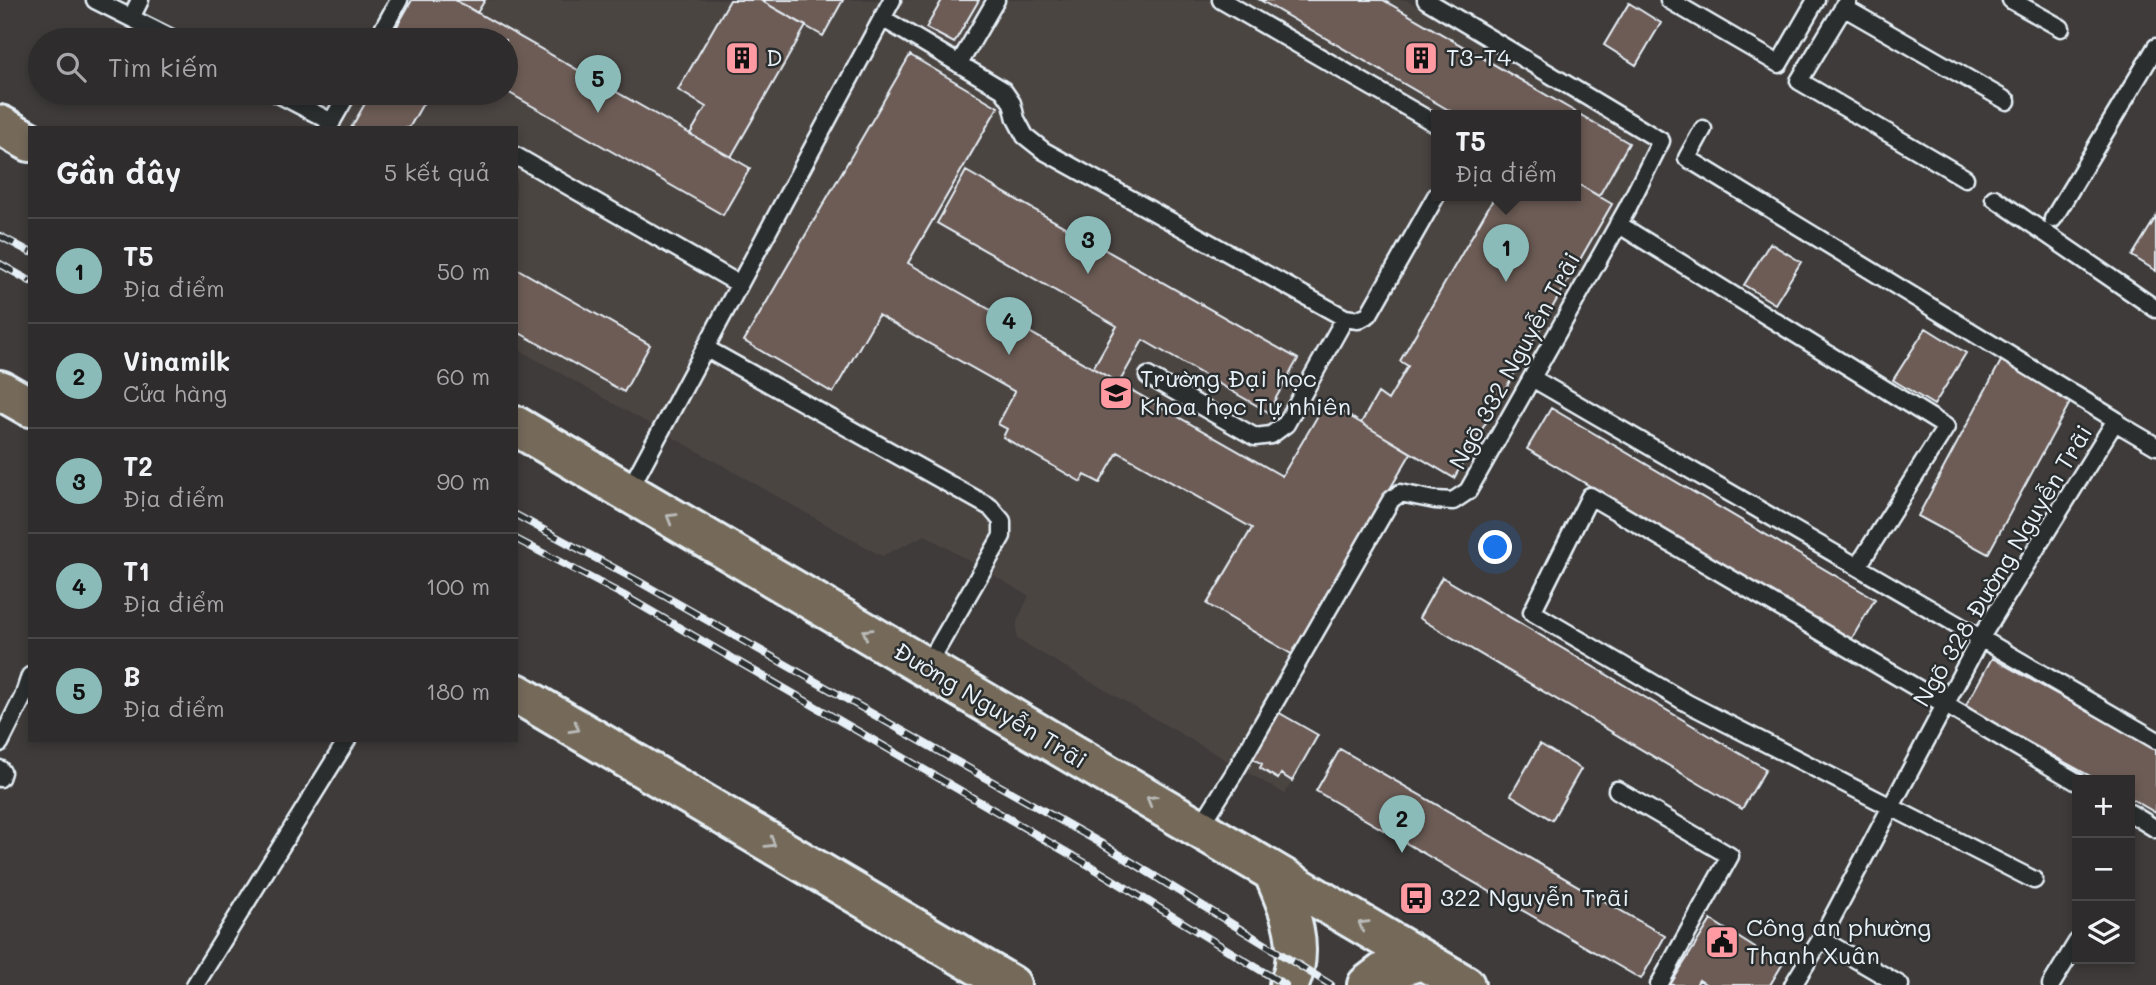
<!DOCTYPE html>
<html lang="vi">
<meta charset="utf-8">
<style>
body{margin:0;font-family:Mali,sans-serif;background:#3a3838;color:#f1f3f6}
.controls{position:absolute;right:21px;bottom:21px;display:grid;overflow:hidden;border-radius:0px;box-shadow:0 4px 10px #0003}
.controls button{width:63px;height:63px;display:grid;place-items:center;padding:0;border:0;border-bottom:2px solid #494848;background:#2e2c2c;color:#f1f3f6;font:35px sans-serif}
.you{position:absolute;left:1496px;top:548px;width:24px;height:24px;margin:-18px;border:5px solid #fff;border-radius:50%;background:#1a73e8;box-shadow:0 0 0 10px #1a73e833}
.badge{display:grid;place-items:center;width:46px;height:46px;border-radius:50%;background:#8bbbb9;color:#111;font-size:23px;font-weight:700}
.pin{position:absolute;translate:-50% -58px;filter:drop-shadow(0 2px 4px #0008)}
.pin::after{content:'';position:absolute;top:37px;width:24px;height:21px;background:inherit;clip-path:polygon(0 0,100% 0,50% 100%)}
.popup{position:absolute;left:1431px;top:110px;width:150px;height:91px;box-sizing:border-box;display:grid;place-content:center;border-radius:0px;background:#2e2c2c;filter:drop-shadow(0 2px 5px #0005);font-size:23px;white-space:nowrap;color:#a7a7a9}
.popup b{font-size:26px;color:#f1f3f6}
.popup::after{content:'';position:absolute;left:50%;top:100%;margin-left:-14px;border:14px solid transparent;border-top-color:#2e2c2c}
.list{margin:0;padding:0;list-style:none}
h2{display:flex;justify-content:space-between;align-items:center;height:91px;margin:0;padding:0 28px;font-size:30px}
h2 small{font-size:23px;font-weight:400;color:#a7a7a9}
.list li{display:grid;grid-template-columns:46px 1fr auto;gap:21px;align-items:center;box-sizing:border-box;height:105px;padding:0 28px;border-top:2px solid #494848}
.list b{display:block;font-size:26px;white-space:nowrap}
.list p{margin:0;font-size:23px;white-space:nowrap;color:#a7a7a9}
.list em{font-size:23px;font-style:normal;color:#a7a7a9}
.icon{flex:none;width:38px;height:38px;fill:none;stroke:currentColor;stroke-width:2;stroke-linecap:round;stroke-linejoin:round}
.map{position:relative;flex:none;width:2156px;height:985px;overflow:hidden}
.search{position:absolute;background:#2e2c2c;box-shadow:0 4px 10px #0003;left:28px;top:28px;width:490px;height:77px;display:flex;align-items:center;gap:18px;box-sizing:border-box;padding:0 24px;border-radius:38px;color:#a7a7a9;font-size:26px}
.panel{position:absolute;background:#2e2c2c;box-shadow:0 4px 10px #0003;left:28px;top:126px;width:490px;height:616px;border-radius:0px}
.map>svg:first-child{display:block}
.built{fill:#4c4543;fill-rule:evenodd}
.building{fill:#6d5b57;stroke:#e8f1f8;stroke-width:2}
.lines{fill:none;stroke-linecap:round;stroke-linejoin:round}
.lane-casing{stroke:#e8f1f8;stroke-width:21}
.primary-casing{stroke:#e8f1f8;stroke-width:44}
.lane{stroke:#2a2d2e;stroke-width:16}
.primary{stroke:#746a5a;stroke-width:38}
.rail-casing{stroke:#e8f1f8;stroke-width:8}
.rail{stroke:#2a2d2e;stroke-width:5;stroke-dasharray:16;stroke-linecap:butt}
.oneway{stroke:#babbb9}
.labels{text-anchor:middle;stroke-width:5;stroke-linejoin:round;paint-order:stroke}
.poi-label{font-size:24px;fill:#e8f1f8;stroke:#2a2d2e;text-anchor:start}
.street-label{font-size:24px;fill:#e8f1f8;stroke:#2a2d2e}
</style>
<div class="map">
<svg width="2156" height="985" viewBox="0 0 2156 985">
<rect width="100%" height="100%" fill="#3e3b3a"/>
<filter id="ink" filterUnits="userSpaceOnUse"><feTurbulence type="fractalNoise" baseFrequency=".0143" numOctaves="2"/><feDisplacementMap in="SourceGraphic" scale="14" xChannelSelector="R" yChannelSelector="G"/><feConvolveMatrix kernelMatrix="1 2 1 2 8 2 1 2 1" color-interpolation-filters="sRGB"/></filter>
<g filter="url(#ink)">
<path class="built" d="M411,0h995l252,145 -195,338 -52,-30 -147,249 54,33 -33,59 -268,-155v-18l12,-25 -104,-61 -43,21 -366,-208v-220h-177l20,-35h147v-53h-118zM1436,116h140v80h-140z"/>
<path class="building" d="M412,0h43l295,168 -27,47 -217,-124v-51h-89l-21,-12z
M455,0h30l-8,13z
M730,0h30l46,26 -75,131 -41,-23 16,-27 -28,-17z
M760,0h83l-20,36z
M942,0h37l-25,43 -28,-15z
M1260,0h123l246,143 -30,53 -23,-13v-67h-117z
M1629,3l32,20 -25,42 -32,-20z
M404,33l13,7h-17z
M910,55l88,52 -90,156 374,213 44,-74 85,51 -118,202 -86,-51 45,-76 -134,-76 -18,31 -15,-8 -4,7 -78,-45 4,-8 -9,-5 17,-32 -137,-77 -45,78 -89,-52z
M371,93h58l-20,35h-58z
M966,171l332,188 -30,53 -125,-72 -24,43 -26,-15 24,-42 -180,-103z
M1576,183l36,21 -158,274 -93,-55 17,-30 10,7 20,-34 -8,-5 95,-165h81z
M2156,217v54l-24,-15z
M1770,243l31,19 -26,42 -31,-19z
M516,268l134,77 -26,47 -108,-61z
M1926,328l40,25 -32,52 -41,-25z
M2002,359l71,38 -85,157 -70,-38z
M1551,408l324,191 -24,41 -324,-191z
M1442,577l324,192 -24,40 -323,-191z
M1992,658l164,91v64l-26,-15v-18h-33l-132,-73z
M1276,711l42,24 -26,46 -11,-7 -3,5 -18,-11 2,-4 -12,-7z
M1540,744l41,25 -29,51 -41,-25z
M1340,749l325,187 -24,43 -325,-188z
M1711,920l71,45 -12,20h-63l-8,-5 -3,5h-26z"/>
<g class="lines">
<g class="lane-casing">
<path id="lane" d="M95,0l80,40
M1221,0l215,124
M1669,0l110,64 37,-64
M1848,0l-49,81 166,97
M2011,0l50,28
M1843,7l164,94
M131,18l9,-18
M882,18l121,72 9,13 4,16 9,17 19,15 301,167 13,2 11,-6 67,-118
M377,40l22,-40
M959,64l37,-64
M276,93l56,29
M328,128l20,-35
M1703,129l-16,29 429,262 -135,217 -160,302 -28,46
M516,156l223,128
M1994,198l162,111
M2053,219l103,-172
M1618,224l328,203 -88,139
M705,348l285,159 12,14v15l-76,132
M1148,376l107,61 16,-2 15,-11 59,-106
M1532,378l624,362
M2115,422l41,24
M628,492l264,-492
M0,743l23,-46 7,-21
M0,769l2,3 -2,6
M1617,790l113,66 -71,129
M2130,813l26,16
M1199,829l34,-54 158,-275 9,-7 35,7 18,1 15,-10 159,-282 34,-68 -235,-141
M2034,880l-347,-177 -155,-91 58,-116 487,286
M1821,939l79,46
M195,985l152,-245
M2051,985l26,-43"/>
</g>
<g class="primary-casing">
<path id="primary" d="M0,125l30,17
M0,390l30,17
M516,426l949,559
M516,693l495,292
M1273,872c16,37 33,73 16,113
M1367,985l17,-13 38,-12"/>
</g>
<use href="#lane" class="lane"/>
<use href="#primary" class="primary"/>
<g class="rail-casing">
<path id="rail" d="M0,236l30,16
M0,264l30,17
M516,515l122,66 466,264 227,140
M516,539l107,56 469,272 193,118"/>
</g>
<use href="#rail" class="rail"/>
</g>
<defs><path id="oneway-chevron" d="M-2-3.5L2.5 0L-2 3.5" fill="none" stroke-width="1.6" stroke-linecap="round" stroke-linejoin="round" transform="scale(1.75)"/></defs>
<g class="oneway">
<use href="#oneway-chevron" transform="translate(671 518) rotate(-149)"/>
<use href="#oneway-chevron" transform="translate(867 633) rotate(-149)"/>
<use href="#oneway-chevron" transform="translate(575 728) rotate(30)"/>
<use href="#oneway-chevron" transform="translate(1151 800) rotate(-149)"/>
<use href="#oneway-chevron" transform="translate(771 843) rotate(31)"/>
<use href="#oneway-chevron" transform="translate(1363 925) rotate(-149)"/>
</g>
</g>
<defs>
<g id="building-square" transform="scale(1.75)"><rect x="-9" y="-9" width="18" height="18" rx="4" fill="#ff9aa2" stroke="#2a2d2e"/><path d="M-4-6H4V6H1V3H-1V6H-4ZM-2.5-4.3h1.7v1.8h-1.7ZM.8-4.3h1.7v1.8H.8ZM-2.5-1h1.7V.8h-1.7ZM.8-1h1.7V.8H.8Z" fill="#111"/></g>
<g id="university-square" transform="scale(1.75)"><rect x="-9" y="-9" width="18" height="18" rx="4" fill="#ff9aa2" stroke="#2a2d2e"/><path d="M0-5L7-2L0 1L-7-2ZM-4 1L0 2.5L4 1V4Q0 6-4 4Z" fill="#111"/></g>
<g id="bus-square" transform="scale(1.75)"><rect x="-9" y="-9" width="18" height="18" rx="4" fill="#ff9aa2" stroke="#2a2d2e"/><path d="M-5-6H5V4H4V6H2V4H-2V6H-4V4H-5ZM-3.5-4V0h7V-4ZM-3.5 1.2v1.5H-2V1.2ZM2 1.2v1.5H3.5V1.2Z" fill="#111"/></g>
<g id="civic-square" transform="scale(1.75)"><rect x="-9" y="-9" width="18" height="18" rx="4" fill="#ff9aa2" stroke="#2a2d2e"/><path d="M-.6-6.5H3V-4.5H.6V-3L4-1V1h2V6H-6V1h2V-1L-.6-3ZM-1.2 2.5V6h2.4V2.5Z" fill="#111"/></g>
</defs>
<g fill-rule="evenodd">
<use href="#building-square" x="742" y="58"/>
<use href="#building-square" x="1421" y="58"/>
<use href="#university-square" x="1116" y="393"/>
<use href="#bus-square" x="1416" y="898"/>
<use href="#civic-square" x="1722" y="942"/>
</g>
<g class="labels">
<g class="poi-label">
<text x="766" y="66">D</text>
<text x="1446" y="66">T3-T4</text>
<text x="1140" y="387">Trường Đại học<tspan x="1140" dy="28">Khoa học Tự nhiên</tspan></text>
<text x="1440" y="906">322 Nguyễn Trãi</text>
<text x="1746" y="936">Công an phường<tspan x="1746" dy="28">Thanh Xuân</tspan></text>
</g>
<g class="street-label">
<text transform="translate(1515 361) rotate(-61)" y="8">Ngõ 332 Nguyễn Trãi</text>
<text transform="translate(2003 566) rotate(-59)" y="8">Ngõ 328 Đường Nguyễn Trãi</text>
<text transform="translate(990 706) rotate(31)" y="8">Đường Nguyễn Trãi</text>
</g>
</g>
</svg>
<div class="controls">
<button>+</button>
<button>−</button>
<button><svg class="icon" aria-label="layers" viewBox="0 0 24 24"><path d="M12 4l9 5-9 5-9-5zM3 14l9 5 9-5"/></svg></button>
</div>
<div class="you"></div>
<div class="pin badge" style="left:1506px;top:282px">1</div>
<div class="popup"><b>T5</b>Địa điểm</div>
<div class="pin badge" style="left:1402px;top:853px">2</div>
<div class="pin badge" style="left:1088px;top:274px">3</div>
<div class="pin badge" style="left:1009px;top:355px">4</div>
<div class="pin badge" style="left:598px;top:113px">5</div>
<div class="search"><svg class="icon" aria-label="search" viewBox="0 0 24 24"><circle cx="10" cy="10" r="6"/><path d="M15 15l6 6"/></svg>Tìm kiếm</div>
<section class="panel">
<h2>Gần đây<small>5 kết quả</small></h2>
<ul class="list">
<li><span class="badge">1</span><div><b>T5</b><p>Địa điểm</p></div><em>50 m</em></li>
<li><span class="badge">2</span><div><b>Vinamilk</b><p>Cửa hàng</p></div><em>60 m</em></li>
<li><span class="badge">3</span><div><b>T2</b><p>Địa điểm</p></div><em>90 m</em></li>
<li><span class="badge">4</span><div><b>T1</b><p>Địa điểm</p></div><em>100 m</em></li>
<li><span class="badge">5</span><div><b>B</b><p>Địa điểm</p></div><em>180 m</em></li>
</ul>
</section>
</div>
